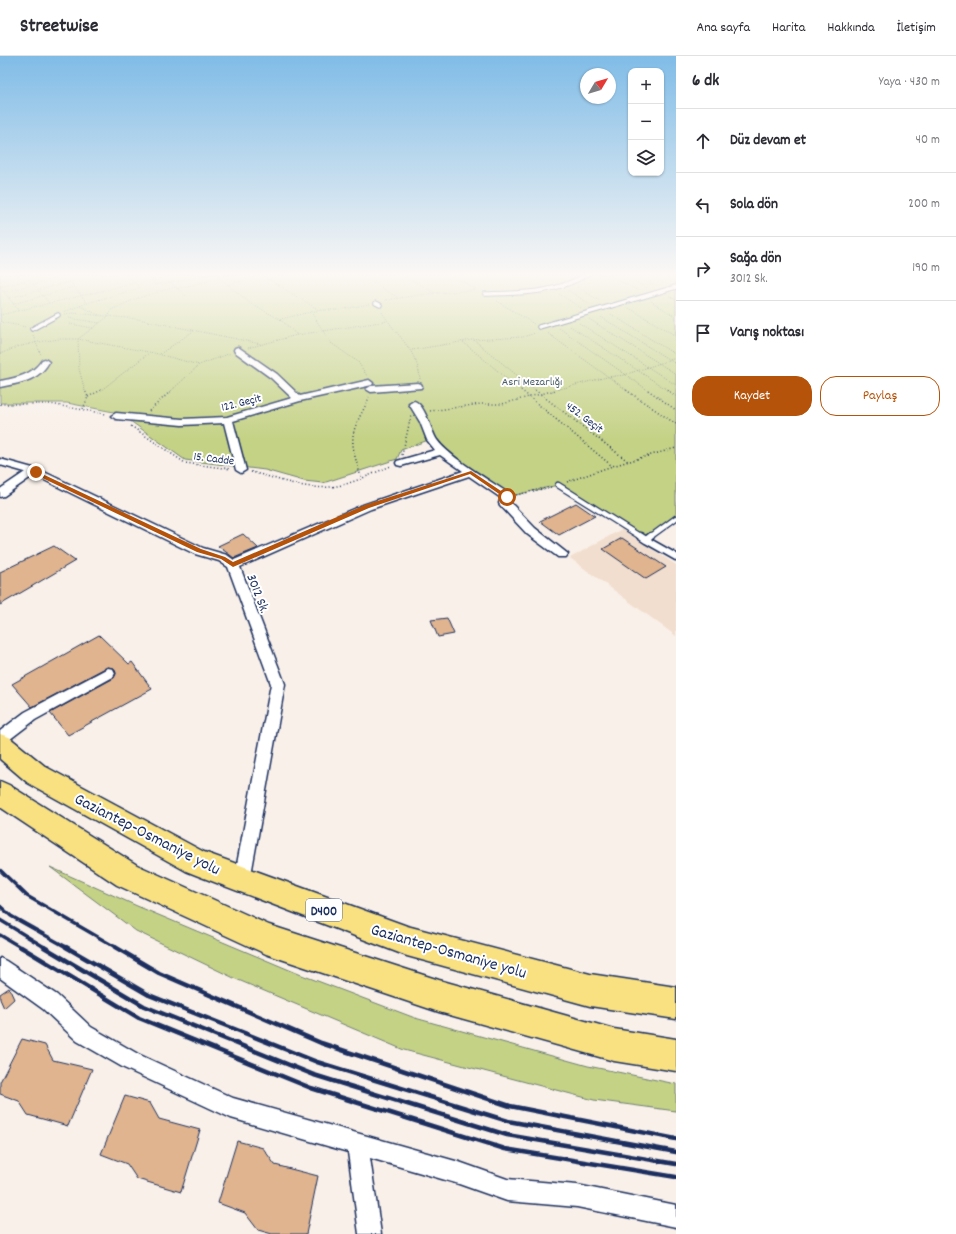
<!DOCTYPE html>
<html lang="tr">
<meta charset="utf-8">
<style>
body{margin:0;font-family:Dekko,sans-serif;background:#f2f2f3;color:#2b2b33}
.controls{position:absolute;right:12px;top:12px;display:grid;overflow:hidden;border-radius:8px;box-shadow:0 1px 3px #0004}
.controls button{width:36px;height:36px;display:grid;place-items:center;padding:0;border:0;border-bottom:1px solid #e1e1e2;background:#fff;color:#2b2b33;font:20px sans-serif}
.compass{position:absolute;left:580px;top:12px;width:36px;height:36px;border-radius:50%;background:#fff;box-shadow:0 1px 3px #0004;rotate:52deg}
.stop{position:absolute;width:12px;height:12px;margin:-9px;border:3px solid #b45309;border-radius:50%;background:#fff}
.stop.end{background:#b45309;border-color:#fff;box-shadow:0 1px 4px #0008}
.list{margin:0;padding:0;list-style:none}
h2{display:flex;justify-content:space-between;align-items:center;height:52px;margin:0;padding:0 16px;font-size:17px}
h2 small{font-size:13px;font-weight:400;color:#7c7c81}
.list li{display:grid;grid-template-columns:26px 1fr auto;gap:12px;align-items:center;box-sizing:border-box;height:64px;padding:0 16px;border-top:1px solid #e1e1e2}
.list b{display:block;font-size:15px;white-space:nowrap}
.list p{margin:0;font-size:13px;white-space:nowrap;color:#7c7c81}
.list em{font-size:13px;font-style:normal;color:#7c7c81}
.actions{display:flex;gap:8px;padding:12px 16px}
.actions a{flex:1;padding:9px 0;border:1px solid #b45309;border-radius:16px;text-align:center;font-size:14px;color:#b45309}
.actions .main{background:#b45309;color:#fff}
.icon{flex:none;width:22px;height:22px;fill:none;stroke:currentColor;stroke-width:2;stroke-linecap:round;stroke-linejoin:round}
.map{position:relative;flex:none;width:676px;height:1178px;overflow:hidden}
header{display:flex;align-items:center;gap:24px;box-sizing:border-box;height:56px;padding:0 20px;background:#fff;border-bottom:1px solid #e1e1e2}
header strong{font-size:19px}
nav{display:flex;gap:22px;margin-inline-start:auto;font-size:14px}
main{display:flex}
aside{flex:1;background:#fff}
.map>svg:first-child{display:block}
.built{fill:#f1dece}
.green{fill:#c4d286;stroke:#708072}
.building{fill:#dfb48f;stroke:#1b2f5e}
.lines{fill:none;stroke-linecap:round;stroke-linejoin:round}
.lane-far2-casing{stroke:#1b2f5e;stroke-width:5.5}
.lane-far1-casing{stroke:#1b2f5e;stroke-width:7}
.lane-casing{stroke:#1b2f5e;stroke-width:9}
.street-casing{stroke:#1b2f5e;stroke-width:3}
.highway-casing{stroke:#1b2f5e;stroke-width:3}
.path-far1{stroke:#1b2f5e;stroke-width:1;stroke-dasharray:0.5 2;stroke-linecap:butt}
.path{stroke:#1b2f5e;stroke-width:1.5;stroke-dasharray:1 2.5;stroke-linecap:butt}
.lane-far2{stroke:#fff;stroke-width:3.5}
.lane-far1{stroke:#fff;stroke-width:4.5}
.lane{stroke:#fff;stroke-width:6}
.street{fill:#fff;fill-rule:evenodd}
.highway{fill:#f9e181;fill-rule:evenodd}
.rail-far1{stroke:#1b2f5e;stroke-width:3.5}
.rail{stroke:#1b2f5e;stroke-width:4.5}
.route{fill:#b45309}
.labels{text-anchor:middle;stroke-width:4;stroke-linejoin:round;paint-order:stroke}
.far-park-label{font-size:12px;fill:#4e606a;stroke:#fff}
.far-street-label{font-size:12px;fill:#1b2f5e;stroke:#fff}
.shield{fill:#fff;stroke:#5f6d8e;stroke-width:1}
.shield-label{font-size:13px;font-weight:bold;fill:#1b2f5e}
.street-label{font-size:14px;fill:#1b2f5e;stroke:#fff}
.near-street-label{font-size:17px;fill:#1b2f5e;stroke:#fff}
</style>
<header>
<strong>Streetwise</strong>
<nav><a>Ana sayfa</a><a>Harita</a><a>Hakkında</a><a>İletişim</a></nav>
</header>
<main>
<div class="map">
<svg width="676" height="1178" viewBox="0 0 676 1178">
<rect width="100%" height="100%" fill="#f9f0e9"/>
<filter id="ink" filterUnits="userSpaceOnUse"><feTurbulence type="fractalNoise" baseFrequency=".025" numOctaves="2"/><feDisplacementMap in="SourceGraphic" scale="8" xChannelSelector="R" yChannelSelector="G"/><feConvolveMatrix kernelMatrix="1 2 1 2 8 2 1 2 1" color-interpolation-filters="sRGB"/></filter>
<g filter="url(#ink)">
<path class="built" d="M622,473l54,36v71l-106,-78z"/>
<path class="green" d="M0,218h676v244l-32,20 -86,-53 -51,12 -76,-58 -30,11 -4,9 -74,24 -19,-2 -39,-11 -80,-10 -66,-47 -52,-10h-67z
M50,811l87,39 162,68 116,44 173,48 88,18v27l-82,-11 -190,-50 -168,-71 -100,-48z"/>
<path class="building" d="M576,447l19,13 -36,19 -19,-14z
M243,478l15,14 -24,10 -16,-12z
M622,482l44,29 -20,12 -43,-30z
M54,490l21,15 -75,44v-33z
M447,562l7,16 -16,3 -7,-17z
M99,579l30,29 3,-2 20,27 -84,46 -18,-22 64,-35 2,-4 -2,-6 -7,-1 -75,40 -20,-23z
M9,932l5,11 -10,9 -4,-9v-5z
M22,983l23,6 8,15 39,9 -24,57 -40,-11 -9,-14 -19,-7v-12z
M125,1040l25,7 9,16 41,11 -19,62 -44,-13 -10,-15 -26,-10z
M237,1085l26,7 12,17 43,11 -12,58h-34l-14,-4 -13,-17 -27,-10z"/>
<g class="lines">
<g class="lane-far2-casing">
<path id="lane-far2" d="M485,238c36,-1 71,0 102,-20
M376,247l4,2
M539,271l137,-40
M32,273l26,-14"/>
</g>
<g class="lane-far1-casing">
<path id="lane-far1" d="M558,429l83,52
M650,481l26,-19"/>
</g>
<g class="lane-casing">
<path id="lane" d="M640,480l6,4 5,-4
M646,484l30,17"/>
</g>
<g class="street-casing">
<path id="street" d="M238,291l39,27 23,22 69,-16 4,3 -1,2 -72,16 -67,20 13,49 -5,3 -5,-3 -12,-47 -42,2 -66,-6 -5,-3 5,-3 66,6 45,-2 65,-19 -21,-20 -36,-26 -1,-2 1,-2z
M45,303l4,3c-10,19 -30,21 -49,25v-6c17,-3 32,-6 42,-21z
M418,327l3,1 1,2 -1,2 -50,4 -5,-3 5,-3z
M414,345c11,3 17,30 23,39 13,18 54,41 74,55l1,2 -2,5 25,26 33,26 -2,3h-8l-31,-23 -27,-29 -1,-2 2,-5 -32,-22 -98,33 -131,58 45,117 -35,196 -2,6 -6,2 -6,-2 -2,-6 37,-196 -43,-117 -9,-6 -24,-7 -161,-79 -30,21 -4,1v-8l25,-17 -25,-7v-6l40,11 163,78 24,7 7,5 129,-55 100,-34 -23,-16 -39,11 -4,-1 -1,-2 1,-2 38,-11 -8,-10 -7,-18 -11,-18z
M108,612l5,1 2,4 -2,4 -78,43 -30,23 -5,2v-14l25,-19z
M0,902l6,3 51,34 34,32 47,27 95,44 226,64 48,17 70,6 99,20v22l-99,-20 -70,-6 -48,-17 -89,-26 11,76h-22l-11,-82 -117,-34 -107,-50 -47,-27 -34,-32 -43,-31z"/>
</g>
<g class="highway-casing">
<path id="highway" d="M0,678l9,3 37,30 158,85 203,74 183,48 86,13v32l-86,-13 -183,-50 -211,-81 -10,-4 -158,-88 -28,-24z
M0,725l9,4 128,80 132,60 170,55 175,49 62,10v32l-62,-10 -175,-49 -173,-58 -149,-69 -117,-78z"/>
</g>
<path class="path-far1" d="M0,218h2
M24,218l26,30
M64,218l23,29
M147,218l8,11 58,-11
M215,218l36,30 29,15 17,16
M260,218l59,36
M358,218l39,23
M401,218l34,19
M449,218l27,15
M607,218l31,17
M622,218l25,14
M635,218l19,11
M647,218l16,9
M660,218l13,7
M674,218l2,1
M269,223l20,-5
M0,224l26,-6
M152,224l30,-6
M170,226l16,14
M227,229l35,-10
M0,231l51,-13
M0,231l19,24
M577,231l23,14
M176,233l59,-15
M568,234l21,14
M4,236l61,-16
M559,238l22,14
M669,240l7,4
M9,242l61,-16
M385,244l49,-7 43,-3
M497,245l37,23
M651,245l25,16
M13,248l61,-17
M80,250l19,9
M629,252l47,28
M64,256l23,-9 53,-15 -14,-14
M311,256l20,31 27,19 9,14
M382,256c14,23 36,39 38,67
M65,258l8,-1 65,6 123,25
M611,258l65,41
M0,259l135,-32
M601,261l75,47
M69,262l31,5
M280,263l40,-9h20l29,-6
M589,263l87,55
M0,266l26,5
M579,267l97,62
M70,268l23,4
M570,270l99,65
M559,272l90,63
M546,276l82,59
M33,279l8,20
M474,284l62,51
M463,286l59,49
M248,292l49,-13 90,-14
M412,294l60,-10 51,-3 12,-4
M0,298l17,-7 21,-5 22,-3h18l31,-23 2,-6 27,-12 37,-11
M160,298l35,-24
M85,335l-6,-22 -1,-30 76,14 45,12
M100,335l49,-38
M171,335l28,-26 32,-12
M552,335l55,-14 17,-2 52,-17"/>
<path class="path" d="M521,334l91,76
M535,334l94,72
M626,334l50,34
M648,334l28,20
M667,334l9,6
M88,341l13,-7
M0,348h50l56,10
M83,353l5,-12 -3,-7
M149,355l23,-21
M430,355l51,-7h21l54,-14
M131,370l54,37 46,6
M402,399l9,-39
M251,416c26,6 52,18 79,15 21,-2 41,-13 61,-21
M361,421c-4,-14 -11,-31 -7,-46 3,-12 11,-22 15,-34
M567,426l45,-16 64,-18
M516,439l35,-8"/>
<use href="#lane-far2" class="lane-far2"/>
<use href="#lane-far1" class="lane-far1"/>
<use href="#lane" class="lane"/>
<use href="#street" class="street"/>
<use href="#highway" class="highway"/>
<path class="rail-far1" d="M0,814l27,26 90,52
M0,850l11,10 57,32
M0,864l46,28
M0,879l22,13"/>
<path class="rail" d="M21,891l118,71 172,70 194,61 171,28
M44,891l100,59 170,69 193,60 169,29
M66,891l83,48 168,67 191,59 168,31
M115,891l44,26 162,70 189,63 166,33"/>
</g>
</g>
<linearGradient id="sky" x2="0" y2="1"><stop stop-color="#80bce7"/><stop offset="0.57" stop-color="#fcf8f5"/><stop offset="1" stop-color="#fcf8f5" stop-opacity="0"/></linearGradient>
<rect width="676" height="383" fill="url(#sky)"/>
<path class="route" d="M36,415l165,78 24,8 8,5 132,-57 106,-34 39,26 -5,1 -35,-24 -101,34 -136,59 -12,-8 -24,-7 -163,-78 -1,-2z"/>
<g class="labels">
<g class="far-park-label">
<text x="532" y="329">Asri Mezarlığı</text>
</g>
<g class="far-street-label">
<text transform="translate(241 346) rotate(-14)" y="4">122. Geçit</text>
<text transform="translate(585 361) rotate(37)" y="4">452. Geçit</text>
<text transform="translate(214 402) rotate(7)" y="4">15. Cadde</text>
</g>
<rect class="shield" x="306" y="843" width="36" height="22" rx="3"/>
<g class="shield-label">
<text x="324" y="859">D400</text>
</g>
<g class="street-label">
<text transform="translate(259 537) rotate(69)" y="5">3012 Sk.</text>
</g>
<g class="near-street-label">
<text transform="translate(148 777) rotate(27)" y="6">Gaziantep-Osmaniye yolu</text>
<text transform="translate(449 894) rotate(16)" y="6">Gaziantep-Osmaniye yolu</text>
</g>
</g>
</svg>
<div class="controls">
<button>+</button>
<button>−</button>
<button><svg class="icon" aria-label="layers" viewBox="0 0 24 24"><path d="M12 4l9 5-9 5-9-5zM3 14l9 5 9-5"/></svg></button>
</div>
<svg class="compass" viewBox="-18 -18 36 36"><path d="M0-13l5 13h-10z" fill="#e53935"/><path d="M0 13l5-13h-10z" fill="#7c7c81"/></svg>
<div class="stop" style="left:507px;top:441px"></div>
<div class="stop end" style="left:36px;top:416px"></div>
</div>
<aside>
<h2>6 dk<small>Yaya · 430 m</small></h2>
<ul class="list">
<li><svg class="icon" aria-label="ahead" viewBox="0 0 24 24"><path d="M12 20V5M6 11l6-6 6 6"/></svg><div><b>Düz devam et</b></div><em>40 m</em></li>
<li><svg class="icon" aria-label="left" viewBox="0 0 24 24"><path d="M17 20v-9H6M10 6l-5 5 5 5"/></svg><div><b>Sola dön</b></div><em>200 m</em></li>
<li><svg class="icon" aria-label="right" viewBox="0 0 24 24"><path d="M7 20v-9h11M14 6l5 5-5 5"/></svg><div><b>Sağa dön</b><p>3012 Sk.</p></div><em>190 m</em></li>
<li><svg class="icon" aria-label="arrive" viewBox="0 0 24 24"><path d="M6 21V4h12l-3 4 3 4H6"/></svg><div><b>Varış noktası</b></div></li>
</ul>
<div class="actions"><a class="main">Kaydet</a><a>Paylaş</a></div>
</aside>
</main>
